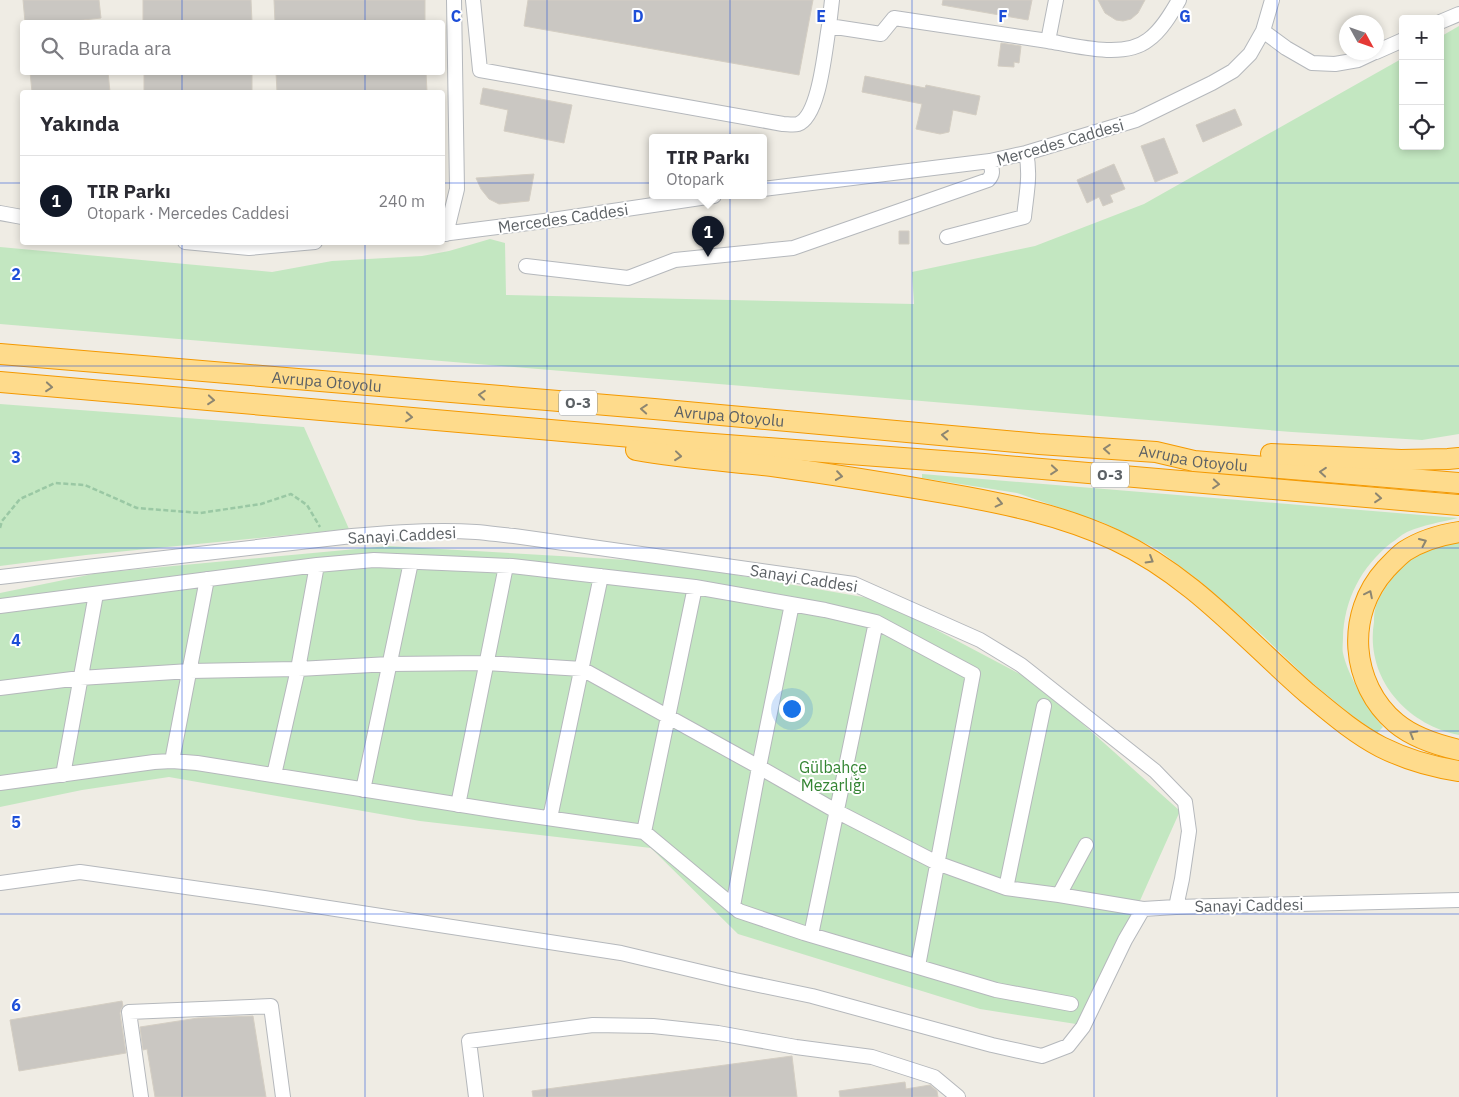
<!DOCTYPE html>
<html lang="tr">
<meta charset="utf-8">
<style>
body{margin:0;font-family:"IBM Plex Sans",sans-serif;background:#f2f2f3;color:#2b2b33}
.controls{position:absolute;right:15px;top:15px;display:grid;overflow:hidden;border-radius:5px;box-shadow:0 2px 8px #0003}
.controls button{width:45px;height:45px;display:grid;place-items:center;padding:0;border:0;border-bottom:1px solid #e1e1e2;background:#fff;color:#2b2b33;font:25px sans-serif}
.compass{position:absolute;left:1339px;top:15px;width:45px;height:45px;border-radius:50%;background:#fff;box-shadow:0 2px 8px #0003;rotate:130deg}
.you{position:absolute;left:791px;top:708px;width:18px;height:18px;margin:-12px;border:4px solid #fff;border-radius:50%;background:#1a73e8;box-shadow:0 0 0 8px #1a73e833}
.badge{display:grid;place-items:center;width:32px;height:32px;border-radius:50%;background:#111827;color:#fff;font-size:16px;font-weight:700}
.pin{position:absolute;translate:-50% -41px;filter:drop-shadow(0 1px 2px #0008)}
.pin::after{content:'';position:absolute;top:26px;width:18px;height:15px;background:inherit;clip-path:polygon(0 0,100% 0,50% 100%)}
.popup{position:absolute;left:649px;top:134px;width:118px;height:65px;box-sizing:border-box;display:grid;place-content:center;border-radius:5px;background:#fff;filter:drop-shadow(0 1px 4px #0005);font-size:16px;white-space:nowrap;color:#7c7c81}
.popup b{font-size:19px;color:#2b2b33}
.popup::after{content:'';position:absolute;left:50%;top:100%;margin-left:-10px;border:10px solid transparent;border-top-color:#fff}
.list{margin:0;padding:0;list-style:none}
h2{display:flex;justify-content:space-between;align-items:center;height:65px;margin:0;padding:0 20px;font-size:21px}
h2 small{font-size:16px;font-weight:400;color:#7c7c81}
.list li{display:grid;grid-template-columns:32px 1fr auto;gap:15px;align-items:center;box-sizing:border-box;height:90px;padding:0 20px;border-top:1px solid #e1e1e2}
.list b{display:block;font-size:19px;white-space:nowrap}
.list p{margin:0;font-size:16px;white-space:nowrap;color:#7c7c81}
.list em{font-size:16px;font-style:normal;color:#7c7c81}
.icon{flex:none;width:28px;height:28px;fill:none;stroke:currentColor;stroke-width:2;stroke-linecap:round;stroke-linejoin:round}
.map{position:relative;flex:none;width:1459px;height:1097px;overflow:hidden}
.search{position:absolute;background:#fff;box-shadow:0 2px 8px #0003;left:20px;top:20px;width:425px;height:55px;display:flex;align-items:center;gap:12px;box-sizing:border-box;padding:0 18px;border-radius:5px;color:#7c7c81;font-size:19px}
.panel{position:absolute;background:#fff;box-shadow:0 2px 8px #0003;left:20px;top:90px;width:425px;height:155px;border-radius:5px}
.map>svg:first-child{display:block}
.green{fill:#c3e7c1}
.building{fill:#cac7c2;stroke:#d4cec3}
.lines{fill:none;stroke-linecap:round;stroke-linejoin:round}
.minor-casing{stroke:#b5b8bc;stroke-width:16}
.highway-casing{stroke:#f49900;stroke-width:22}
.path{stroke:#9ac8a4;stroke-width:2.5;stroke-dasharray:5 2.5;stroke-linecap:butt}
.minor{stroke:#fff;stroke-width:14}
.highway{stroke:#fedb8c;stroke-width:20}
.oneway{stroke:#8d8671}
.grid{fill:none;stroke:#1d4ed8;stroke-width:1;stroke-opacity:0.55}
.labels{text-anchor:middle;stroke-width:4;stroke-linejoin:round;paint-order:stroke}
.shield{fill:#fff;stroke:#8d9093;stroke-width:1}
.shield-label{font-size:15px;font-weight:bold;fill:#5c6165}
.street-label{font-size:16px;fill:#5c6165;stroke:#fff}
.park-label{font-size:16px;fill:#348533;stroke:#fff}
.grid-label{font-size:16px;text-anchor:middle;font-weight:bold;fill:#1d4ed8;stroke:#fff;stroke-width:4;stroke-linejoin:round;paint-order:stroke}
</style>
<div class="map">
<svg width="1459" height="1097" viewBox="0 0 1459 1097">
<rect width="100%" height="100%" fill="#efece4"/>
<path class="green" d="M1459,26v408l-37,6 -130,-8 -1292,-108v-77l272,25 60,-11 90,-5 27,-5 41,-12 15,4 1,52 408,9 -2,-32 123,-26 109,-42 259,-146v88h37v-109z
M0,404l304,23 45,102 -263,26 -86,11z
M922,474l536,44c-17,4 -35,7 -51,14 -6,3 -11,8 -16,11 -30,24 -47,57 -48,95 0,5 -1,11 0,15 4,21 26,58 40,74l-6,6 -27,-19 -40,-33 -48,-46 -61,-53 -44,-33 -53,-26 -87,-30 -95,-15z
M1459,542v193c-54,-11 -94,-58 -85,-113 0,-5 0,-11 2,-16 4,-12 14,-25 22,-35 16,-17 38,-27 61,-29z
M388,546l274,16 218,38 157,83 143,128 -84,188 -20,25 -96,-15 -242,-75 -87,-86 -231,-27 -251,-44 -87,13 -82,17v-214l98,-20z"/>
<path class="building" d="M23,0h76l2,18 -35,4h-41z
M143,0h108l1,22h-109z
M274,0h151v22h-150z
M528,0h285l-14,75 -275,-49z
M943,0h89l-4,20 -86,-15z
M1098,0h47l-7,13 -7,6 -8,2 -7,-1 -11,-7z
M1001,43l20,3 -2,17 -5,-1v5l-16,-1z
M30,72h78l2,20h-78z
M144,72h108v20h-108z
M276,72h150l1,20h-150z
M865,76l60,12 1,-3 54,11 -4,19 -23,-5 -4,22 -9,2 -24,-5 6,-25 -60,-12z
M483,88l89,17 -8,38 -60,-12 4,-21 -28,-6z
M1235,109l7,16 -39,17 -7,-17z
M1164,138l14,35 -23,9 -14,-36z
M1114,164l11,25 -15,6 3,7 -10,4 -4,-9 -12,6 -10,-23z
M534,174l-5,27 -30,3 -10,-5 -8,-10 -5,-11z
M899,231h10v13h-10z
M122,1001l1,5 -2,3 -1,4 6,40 -107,18 -9,-51z
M253,1016l13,81h-111l-8,-48 -4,1 -3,-23 58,-9z
M792,1056l5,41h-264l-1,-6z
M905,1082l1,7 24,-4 7,6 1,6h-98l-1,-6z"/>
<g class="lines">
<g class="minor-casing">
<path id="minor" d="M473,0l7,70 303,54c4,0 11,1 15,0 22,-8 27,-77 31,-98l52,8 13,-16 154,23
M1056,0l-8,41c28,5 76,18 100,-1 13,-9 23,-26 31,-40
M1440,22l19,-8
M829,26l3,-26
M1263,31l23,17 26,15 23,1 23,-4 17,-8
M1376,52l27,-12
M763,189l227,-28 36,-8 110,-33 76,-37 21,-12 17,-17 13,-23 9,-31
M0,213l22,4
M442,234l110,-14 162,-24
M446,234l11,-45 -3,-189
M947,237l77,-20c2,-21 7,-42 2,-64
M185,242l64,6 66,-6
M526,266l102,12 47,-18 118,-12 195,-68c6,-6 4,-10 2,-19
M0,577l352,-41c42,-4 83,-7 124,-4 13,1 26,3 38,4l340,48 126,56 41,25 134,106 30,31 4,29 -7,48 -6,28 283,-7
M0,606l317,-41 57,-5 138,6 183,21 130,23 51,12 97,52 -55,292
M0,688l80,-10 110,-7 108,-2 92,-5 96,-1 96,6 177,98 77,44 101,52 69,25 53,7 84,14
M172,761l35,-182
M63,775l33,-181
M274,775l24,-106 19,-104
M0,783l154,-21 18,-1 25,2 302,48 145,21 95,79 65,22 192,57 75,14
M363,790l48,-228
M458,805l48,-239
M550,818l51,-242
M644,832l51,-245
M0,883l80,-11 184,26 357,55 114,27 77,16 180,49 50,11 26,-10 15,-19 42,-87 18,-31 33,-2
M1006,888l38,-182
M1059,895l27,-50
M733,906l26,-139 33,-163
M811,935l65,-313
M141,1097l-12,-85 142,-6 12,91
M476,1097l-7,-56 124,-16 60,1 65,7 78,14 76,10 62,20 24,20"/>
</g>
<g class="highway-casing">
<g id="highway">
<path id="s1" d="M0,354l654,55 385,35 117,8 38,9 265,22"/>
<path d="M0,382l700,61 284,21 475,41"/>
<path d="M636,450c45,8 91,11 136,16 58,8 115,17 172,27 59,10 117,22 171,47 77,36 130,99 192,153 23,19 47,40 74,54 24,12 51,20 78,24"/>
<path d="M1271,454l130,6 47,-1 11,-1"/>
<path d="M1459,532c-19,3 -37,8 -54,19 -7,5 -13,12 -19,18 -41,45 -36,115 10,154 18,15 41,22 63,27"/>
</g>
</g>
<path class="path" d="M0,528l2,-7 18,-22 35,-16 30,2 52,23 63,5 61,-9 30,-10 16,11 13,22"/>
<use href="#minor" class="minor"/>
<use href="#highway" class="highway"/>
</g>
<defs><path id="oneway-chevron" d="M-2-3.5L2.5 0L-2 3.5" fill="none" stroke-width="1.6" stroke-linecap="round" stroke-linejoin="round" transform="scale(1.25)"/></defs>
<g class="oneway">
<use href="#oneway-chevron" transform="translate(49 387) rotate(5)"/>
<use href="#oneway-chevron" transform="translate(482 395) rotate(-175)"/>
<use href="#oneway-chevron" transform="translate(211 400) rotate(5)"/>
<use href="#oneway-chevron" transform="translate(644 409) rotate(-176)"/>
<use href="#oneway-chevron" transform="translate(409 417) rotate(5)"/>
<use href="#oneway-chevron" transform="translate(945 435) rotate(-175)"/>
<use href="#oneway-chevron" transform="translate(1107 449) rotate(-176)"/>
<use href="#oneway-chevron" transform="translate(678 456) rotate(6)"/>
<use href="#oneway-chevron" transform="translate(1054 470) rotate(5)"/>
<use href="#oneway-chevron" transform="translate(1323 472) rotate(-175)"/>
<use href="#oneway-chevron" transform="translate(839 476) rotate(8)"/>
<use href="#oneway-chevron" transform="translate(1216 484) rotate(5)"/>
<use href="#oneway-chevron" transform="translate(1378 498) rotate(5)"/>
<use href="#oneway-chevron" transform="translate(999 503) rotate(13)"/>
<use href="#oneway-chevron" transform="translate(1423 542) rotate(-24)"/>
<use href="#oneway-chevron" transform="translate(1150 560) rotate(31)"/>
<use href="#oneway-chevron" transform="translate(1369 594) rotate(-64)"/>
<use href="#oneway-chevron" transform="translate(1413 734) rotate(-150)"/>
</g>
<path class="grid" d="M182,0v22M365,0v22M547,0v1097M730,0v1097M912,0v1097M1094,0v1097M1277,0v1097M182,72v20M365,72v20M0,183h22M442,183h1017M182,242v855M365,242v855M0,366h1459M0,548h1459M0,731h1459M0,914h1459"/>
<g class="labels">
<g class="shield">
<rect x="559" y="390.5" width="38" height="25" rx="4"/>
<rect x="1091" y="462.5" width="38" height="25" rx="4"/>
</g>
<g class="shield-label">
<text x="578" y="408">O-3</text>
<text x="1110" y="480">O-3</text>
</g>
<g class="street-label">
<text transform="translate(1060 142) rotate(-16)" y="6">Mercedes Caddesi</text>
<text transform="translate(563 218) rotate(-8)" y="6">Mercedes Caddesi</text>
<text dy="6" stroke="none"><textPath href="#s1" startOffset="328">Avrupa Otoyolu</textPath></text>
<text dy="6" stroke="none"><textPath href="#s1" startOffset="732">Avrupa Otoyolu</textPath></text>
<text dy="6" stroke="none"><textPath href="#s1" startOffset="1198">Avrupa Otoyolu</textPath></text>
<text transform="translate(402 535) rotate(-3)" y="6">Sanayi Caddesi</text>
<text transform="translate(804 578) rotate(9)" y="6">Sanayi Caddesi</text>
<text transform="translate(1249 905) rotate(-1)" y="6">Sanayi Caddesi</text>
</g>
<g class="park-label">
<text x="833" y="773">Gülbahçe<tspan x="833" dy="18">Mezarlığı</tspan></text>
</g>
</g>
<g class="grid-label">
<text x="456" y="22">C</text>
<text x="638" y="22">D</text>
<text x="821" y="22">E</text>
<text x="1003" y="22">F</text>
<text x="1185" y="22">G</text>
<text x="16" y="280">2</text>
<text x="16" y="463">3</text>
<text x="16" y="646">4</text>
<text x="16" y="828">5</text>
<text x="16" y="1011">6</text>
</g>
</svg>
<div class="controls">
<button>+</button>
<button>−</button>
<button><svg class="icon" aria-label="locate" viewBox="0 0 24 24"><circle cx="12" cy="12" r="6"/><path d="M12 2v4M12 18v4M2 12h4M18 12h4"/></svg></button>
</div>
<svg class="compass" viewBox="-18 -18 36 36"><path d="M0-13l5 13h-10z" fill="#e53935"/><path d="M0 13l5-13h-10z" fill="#7c7c81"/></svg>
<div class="you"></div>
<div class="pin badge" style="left:708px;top:257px">1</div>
<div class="popup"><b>TIR Parkı</b>Otopark</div>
<div class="search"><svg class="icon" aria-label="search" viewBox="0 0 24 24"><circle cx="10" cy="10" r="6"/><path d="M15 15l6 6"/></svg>Burada ara</div>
<section class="panel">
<h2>Yakında<small></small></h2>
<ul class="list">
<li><span class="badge">1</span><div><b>TIR Parkı</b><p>Otopark · Mercedes Caddesi</p></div><em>240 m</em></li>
</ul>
</section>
</div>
